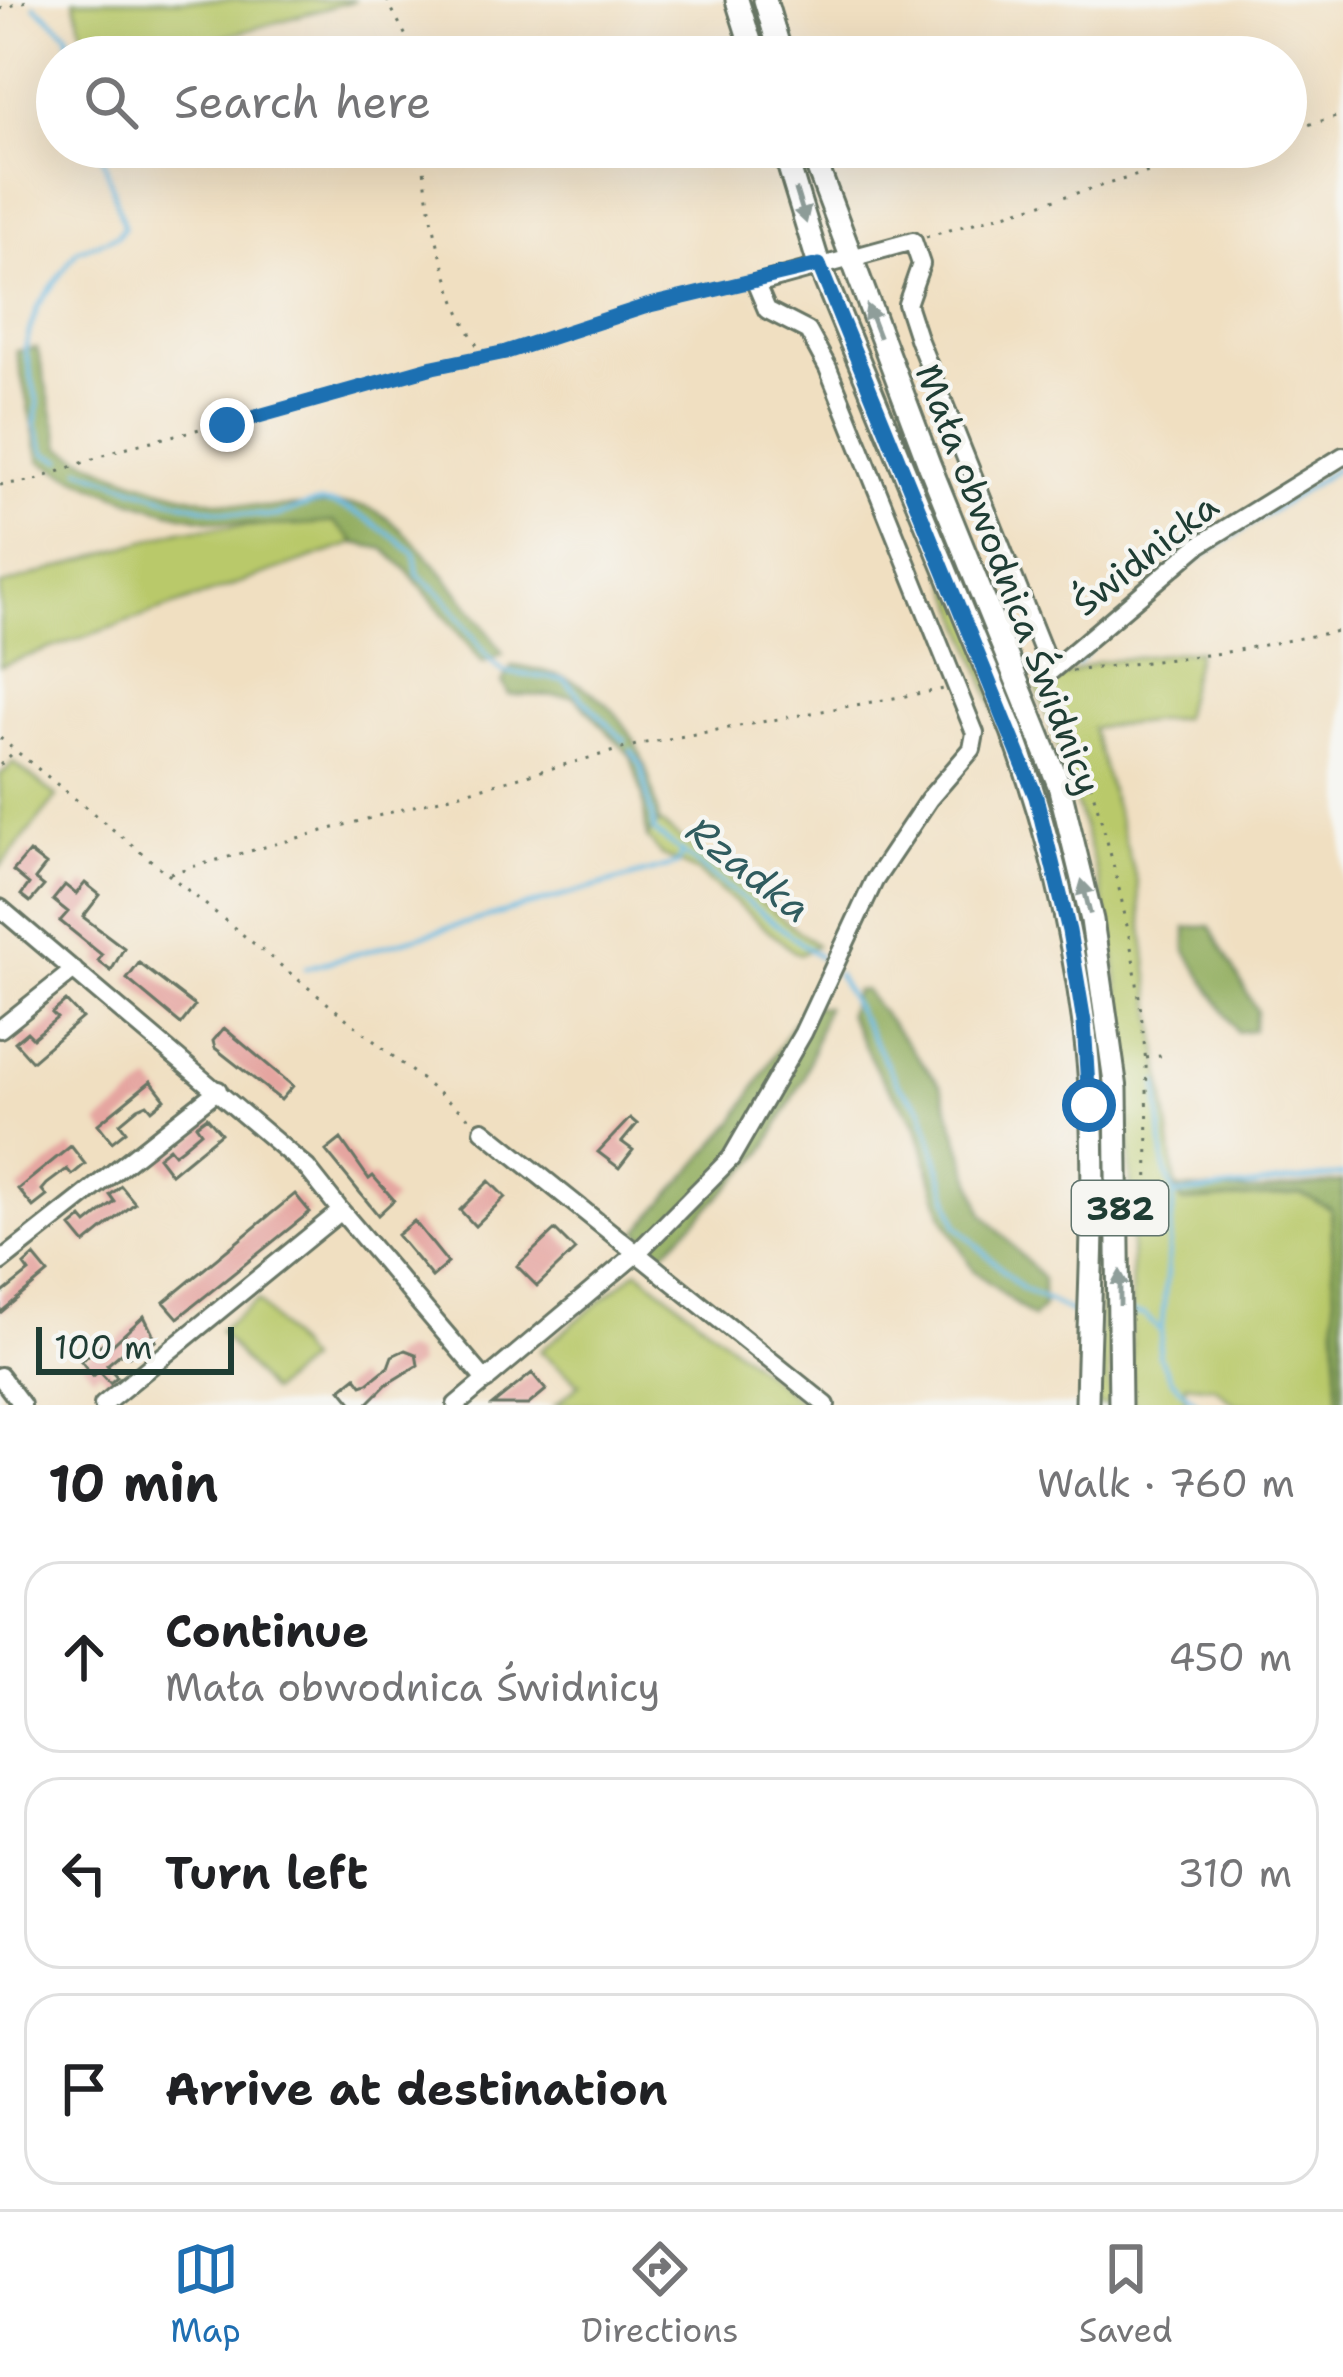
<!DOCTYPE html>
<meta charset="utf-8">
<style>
body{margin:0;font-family:"Shantell Sans",sans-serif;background:#f6f6f6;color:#202124}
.scale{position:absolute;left:36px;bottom:30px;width:198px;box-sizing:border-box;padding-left:12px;border:6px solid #1f3d34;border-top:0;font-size:33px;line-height:42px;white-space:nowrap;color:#1f3d34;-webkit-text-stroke:9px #f6f6f2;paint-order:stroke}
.stop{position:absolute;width:36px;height:36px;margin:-27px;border:9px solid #1f6fb2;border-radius:50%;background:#fff}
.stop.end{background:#1f6fb2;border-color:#fff;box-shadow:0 3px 12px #0008}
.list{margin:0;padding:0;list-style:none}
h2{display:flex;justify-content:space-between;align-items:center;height:156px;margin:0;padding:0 48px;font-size:51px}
h2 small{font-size:39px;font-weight:400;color:#757577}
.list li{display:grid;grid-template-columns:78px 1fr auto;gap:36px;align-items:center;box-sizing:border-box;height:192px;margin:0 24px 24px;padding:0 24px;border:3px solid #e0e0e0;border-radius:36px}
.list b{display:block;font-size:45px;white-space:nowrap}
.list p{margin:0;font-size:39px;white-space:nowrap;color:#757577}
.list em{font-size:39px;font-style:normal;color:#757577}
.icon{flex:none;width:66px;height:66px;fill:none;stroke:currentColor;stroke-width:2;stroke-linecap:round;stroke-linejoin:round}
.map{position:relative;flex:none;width:1343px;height:1405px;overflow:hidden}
.search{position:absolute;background:#fff;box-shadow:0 12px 48px #0002;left:36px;right:36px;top:36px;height:132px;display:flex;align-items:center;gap:30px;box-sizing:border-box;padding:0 42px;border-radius:66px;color:#757577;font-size:45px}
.sheet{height:804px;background:#fff}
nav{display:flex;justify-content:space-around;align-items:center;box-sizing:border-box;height:168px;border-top:3px solid #e0e0e0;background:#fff;font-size:33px;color:#757577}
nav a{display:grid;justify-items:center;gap:6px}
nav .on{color:#1f6fb2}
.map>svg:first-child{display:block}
.green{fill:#b9c96b;stroke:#6c8350;stroke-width:3}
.forest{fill:#92ad5f;stroke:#58754a;stroke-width:3}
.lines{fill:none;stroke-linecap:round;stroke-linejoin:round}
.stream{stroke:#65b8e0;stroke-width:4.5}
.building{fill:#e5a5a0}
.minor-casing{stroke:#687665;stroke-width:22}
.major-casing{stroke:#687665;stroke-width:27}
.path{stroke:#687665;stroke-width:3;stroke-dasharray:3 9;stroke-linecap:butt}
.minor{stroke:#fff;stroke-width:16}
.major{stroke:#fff;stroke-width:21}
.oneway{fill:#8f9e9a}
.route{stroke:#1f6fb2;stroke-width:15}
.labels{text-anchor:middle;stroke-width:9;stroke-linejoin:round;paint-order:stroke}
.shield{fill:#f6f6f2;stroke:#60746d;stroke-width:3}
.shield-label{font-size:33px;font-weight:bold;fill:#1f3d34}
.street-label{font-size:36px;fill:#1f3d34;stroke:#f6f6f2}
.water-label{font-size:39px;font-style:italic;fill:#305c5f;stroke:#f6f6f2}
</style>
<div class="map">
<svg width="1343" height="1405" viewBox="0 0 1343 1405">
<rect width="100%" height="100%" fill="#f6f6f2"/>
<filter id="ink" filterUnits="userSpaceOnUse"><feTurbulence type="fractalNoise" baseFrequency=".00833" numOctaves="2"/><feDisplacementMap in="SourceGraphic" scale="24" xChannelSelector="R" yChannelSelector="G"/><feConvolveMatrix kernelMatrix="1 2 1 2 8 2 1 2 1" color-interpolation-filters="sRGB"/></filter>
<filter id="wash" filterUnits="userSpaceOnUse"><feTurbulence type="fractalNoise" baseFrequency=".004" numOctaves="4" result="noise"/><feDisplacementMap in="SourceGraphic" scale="48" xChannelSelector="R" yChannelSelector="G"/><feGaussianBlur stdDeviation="2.7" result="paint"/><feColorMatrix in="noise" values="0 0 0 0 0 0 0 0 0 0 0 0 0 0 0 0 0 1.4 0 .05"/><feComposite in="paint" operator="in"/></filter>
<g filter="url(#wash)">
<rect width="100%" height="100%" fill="#f0dfc1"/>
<path class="green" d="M74,0h282l-204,57h-63z
M897,424l86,190 59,151 33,116 31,182 4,342h-12l4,-185 -19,-265 -191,-530z
M334,522l21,21 -355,123v-80l180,-56z
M1198,650l-16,68 -90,10 45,154 39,307 6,13 119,-8 30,15 7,196h-102l-21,-18 -29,-3 -1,21h-53c-2,-145 4,-293 -16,-437 -14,-96 -47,-190 -80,-280l61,-26z
M14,763l43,34 -57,70v-92z
M659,822l157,123 -15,9 -8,-3 -95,-79 -37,-17 -14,-18z
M638,1270l167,135h-250l25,-21 -40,-33z
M258,1300l49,61 -37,31 -51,-61z"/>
<path class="forest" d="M37,348l24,99c63,34 131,55 203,60 32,2 70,-7 101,0 39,9 116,112 138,147l-20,9 -76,-93 -23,-21 -29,-6 -21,-21c-112,13 -195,-11 -294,-61l-24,-110z
M512,666c97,9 132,67 147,156l-12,15 -4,-41 -12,-40 -57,-60 -65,-1 -7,-13z
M1210,926l47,85 -4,19 -16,2 -51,-81v-23z
M864,990l77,96 42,128 60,65v28l-10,11 -60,-48 -30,-53 -27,-94 -37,-48 -31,-61 7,-23z
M804,1005l22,2 -22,71 -41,75 -101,101 -24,-23 97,-110z
M1343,1182v223h-5l-7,-196 -30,-15 -119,8 -5,-13 82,2z"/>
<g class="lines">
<path class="stream" d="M35,6l32,27 5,24
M62,460l-17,-7 -10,-29 3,-20 -13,-55 5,-20 8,-23 39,-55 40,-15 7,-9 -24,-80
M81,469c61,22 125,46 190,47 18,0 36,-16 54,-13 32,4 64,31 89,49l4,23 25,21 49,66 12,10 60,8 61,61
M1187,566l151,-98
M1077,664l19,-21
M631,750l10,15 14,67 164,125
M306,968l371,-104 6,-13
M837,974l60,109 25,26 35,117 64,62 57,27
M1158,1082l6,83 10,30 -15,161 12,23 28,26
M1174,1195l169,-20
M1128,1312l17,3 13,14"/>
</g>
<g id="blocks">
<path class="building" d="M29,852l17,13 -11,14 9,7 -14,16 -9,-7 8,-11 -16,-13z
M85,883l15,12 -17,22 41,31 -13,23 -13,-10 4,-6 -42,-34 8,-9 -15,-12 12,-15 11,9z
M139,963l56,43 -14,18 -54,-45z
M66,1001l16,17 -50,43 -17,-19 12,-10 6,6 24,-20 -5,-5z
M224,1028l69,58 -12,14 -66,-52 -2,-7z
M151,1081l14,18 -13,11 -5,-6 -9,4 -18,15 6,8 -14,11 -14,-18z
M207,1117l14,16 -50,41 -13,-17 11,-9 5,6 8,-6 19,-16 -5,-7z
M630,1118l7,6 -15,18 11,8 -14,18 -21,-16z
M341,1139l28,40 4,-3 21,24 -16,15 -52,-64z
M71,1146l14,18 -13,11 -5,-6 -20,15 -5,6 5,6 -14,11 -15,-18z
M489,1181l16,16 -30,29 -15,-16z
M121,1186l14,17 -50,41 -14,-17 11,-9 5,6 20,-16 8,-6 -5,-7z
M295,1194l15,18 -132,106 -14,-16z
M414,1221l34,42 -16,14 -35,-42z
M555,1230l20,20 -38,36 -20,-20z
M34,1256l14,17 -48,40v-18l29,-23 -5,-7z
M144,1316l12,25 -27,15 -4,-6 -18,15 10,12 -7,6 -11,-12 -6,5 -12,-15 22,-18 5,6z
M405,1350l11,4 2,11 -31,19 -21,21h-12l-13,-16 15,-12 6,8 6,-2 20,-16 4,-11z
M532,1373l14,17 -18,15h-36z"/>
</g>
</g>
<g filter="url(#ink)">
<use href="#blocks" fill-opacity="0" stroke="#687665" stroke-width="3"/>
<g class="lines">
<g class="minor-casing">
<path id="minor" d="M0,908l307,260 34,43 -238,194
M0,1029l74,-59
M483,1130l343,275
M341,1211l145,170
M0,1262l218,-172
M0,1376l22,29
M456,1405l181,-152 94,-95 72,-125 71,-152 55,-82 43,-50 3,-16 -147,-365 -20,-37 -41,-21 -11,-26 157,-43 8,23 -14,40 12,37 132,330 148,-126 144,-89"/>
</g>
<g class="major-casing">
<path id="major" d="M737,0l18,57
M765,0l17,57
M783,147l36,118 193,466c34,93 58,189 71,286 18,127 6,260 4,388
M810,147l119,317 130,321 33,135 24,169 4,316"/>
</g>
<path class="path" d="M387,0l30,57
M0,9l30,-9
M1286,131l57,-16
M422,147c4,61 26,159 62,209
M926,237l308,-90
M0,485l36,-5 84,-31 386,-97 144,-47 94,-19
M1072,671l150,-18 121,-23
M1055,682c47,124 82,252 91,384 3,55 1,111 2,166
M0,738l474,384
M0,765l14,-13
M170,873l470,-129 304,-55
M1146,1058l21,-3"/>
<use href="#minor" class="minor"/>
<use href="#major" class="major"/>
</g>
<defs><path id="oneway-solid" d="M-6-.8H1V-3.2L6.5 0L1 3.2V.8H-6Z" transform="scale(3)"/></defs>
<g class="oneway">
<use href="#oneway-solid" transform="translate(801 206) rotate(73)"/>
<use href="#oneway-solid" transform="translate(873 321) rotate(-111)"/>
<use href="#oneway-solid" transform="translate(1086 897) rotate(-104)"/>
<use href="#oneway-solid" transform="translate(1120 1288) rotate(-90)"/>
</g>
</g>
<g class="lines" filter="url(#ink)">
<path class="route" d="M227,425l206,-58 73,-15 144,-47 169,-40 217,532 33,134 15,91 5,83"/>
</g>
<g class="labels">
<rect class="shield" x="1072" y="1181" width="96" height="54" rx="9"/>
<g class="shield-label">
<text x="1120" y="1220">382</text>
</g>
<g class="street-label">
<text transform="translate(1145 554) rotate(-38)" y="13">Świdnicka</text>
<text transform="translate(1009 579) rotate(69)" y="13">Mała obwodnica Świdnicy</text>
</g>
<g class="water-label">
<text transform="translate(749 869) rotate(38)" y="14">Rzadka</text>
</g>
</g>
</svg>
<div class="scale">100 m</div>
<div class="stop" style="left:1089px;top:1105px"></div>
<div class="stop end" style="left:227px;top:425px"></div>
<div class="search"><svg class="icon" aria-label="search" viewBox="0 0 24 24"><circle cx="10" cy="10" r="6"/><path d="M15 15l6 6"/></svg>Search here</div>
</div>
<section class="sheet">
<h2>10 min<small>Walk · 760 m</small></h2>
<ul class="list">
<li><svg class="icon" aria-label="ahead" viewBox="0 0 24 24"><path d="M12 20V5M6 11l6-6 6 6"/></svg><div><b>Continue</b><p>Mała obwodnica Świdnicy</p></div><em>450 m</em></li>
<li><svg class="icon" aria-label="left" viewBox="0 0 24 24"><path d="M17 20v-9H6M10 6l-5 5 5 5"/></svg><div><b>Turn left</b></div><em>310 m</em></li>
<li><svg class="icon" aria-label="arrive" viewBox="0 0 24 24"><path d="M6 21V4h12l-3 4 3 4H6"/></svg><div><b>Arrive at destination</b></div></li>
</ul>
</section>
<nav>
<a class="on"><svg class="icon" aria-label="map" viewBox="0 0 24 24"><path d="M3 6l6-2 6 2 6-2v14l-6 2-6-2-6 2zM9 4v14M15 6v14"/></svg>Map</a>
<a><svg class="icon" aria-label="directions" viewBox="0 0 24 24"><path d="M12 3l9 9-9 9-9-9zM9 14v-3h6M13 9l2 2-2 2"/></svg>Directions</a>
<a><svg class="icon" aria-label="saved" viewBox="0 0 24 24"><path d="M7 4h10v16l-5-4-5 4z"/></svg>Saved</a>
</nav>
